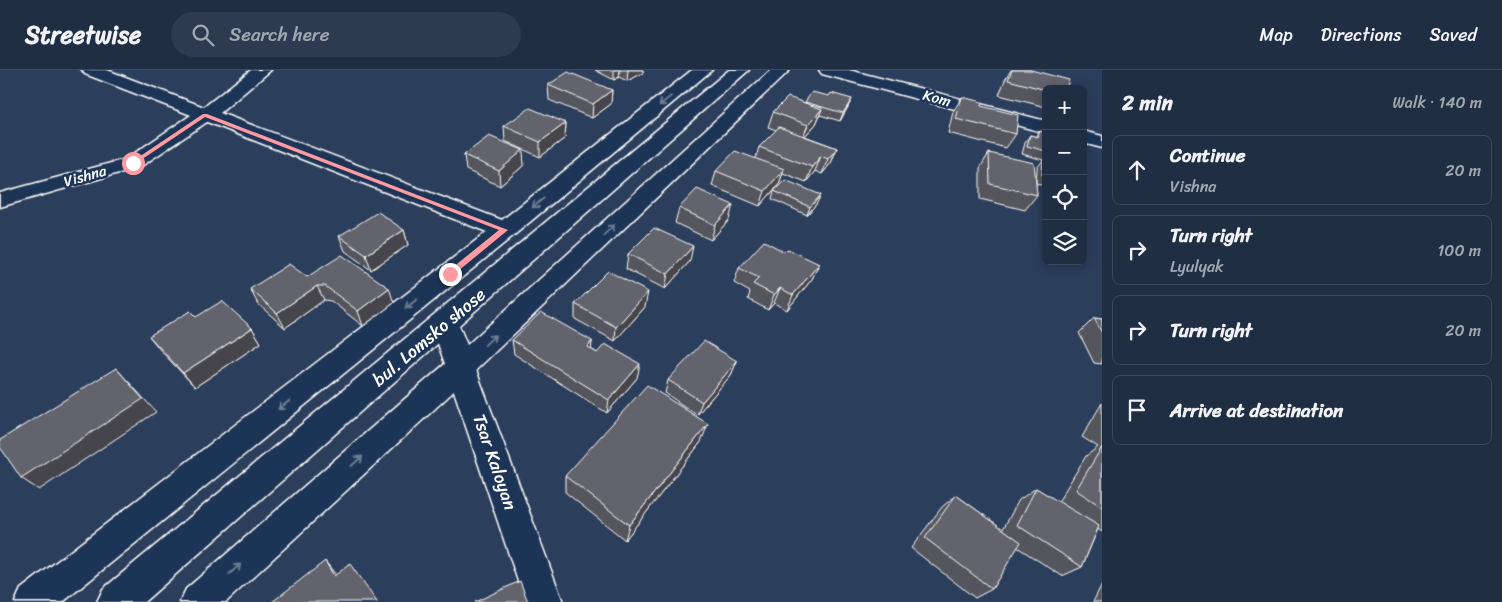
<!DOCTYPE html>
<meta charset="utf-8">
<style>
body{margin:0;font-family:Sriracha,sans-serif;background:#2d3a4f;color:#f1f3f6}
.controls{position:absolute;right:15px;top:15px;display:grid;overflow:hidden;border-radius:8px;box-shadow:0 2px 12px #0003}
.controls button{width:45px;height:45px;display:grid;place-items:center;padding:0;border:0;border-bottom:1px solid #3d4a5d;background:#202e44;color:#f1f3f6;font:25px sans-serif}
.stop{position:absolute;width:15px;height:15px;margin:-11px;border:4px solid #ff9aa2;border-radius:50%;background:#fff}
.stop.end{background:#ff9aa2;border-color:#fff;box-shadow:0 1px 5px #0008}
.list{margin:0;padding:0;list-style:none}
h2{display:flex;justify-content:space-between;align-items:center;height:65px;margin:0;padding:0 20px;font-size:21px}
h2 small{font-size:16px;font-weight:400;color:#a2a8b2}
.list li{display:grid;grid-template-columns:32px 1fr auto;gap:15px;align-items:center;box-sizing:border-box;height:70px;margin:0 10px 10px;padding:0 10px;border:1px solid #3d4a5d;border-radius:8px}
.list b{display:block;font-size:19px;white-space:nowrap}
.list p{margin:0;font-size:16px;white-space:nowrap;color:#a2a8b2}
.list em{font-size:16px;font-style:normal;color:#a2a8b2}
.icon{flex:none;width:28px;height:28px;fill:none;stroke:currentColor;stroke-width:2;stroke-linecap:round;stroke-linejoin:round}
.map{position:relative;flex:none;width:1102px;height:532px;overflow:hidden}
header{display:flex;align-items:center;gap:30px;box-sizing:border-box;height:70px;padding:0 25px;background:#202e44;border-bottom:1px solid #3d4a5d}
header strong{font-size:24px}
nav{display:flex;gap:28px;margin-inline-start:auto;font-size:18px}
.search{width:350px;height:45px;background:#2d3a4f;display:flex;align-items:center;gap:12px;box-sizing:border-box;padding:0 18px;border-radius:28px;color:#a2a8b2;font-size:19px}
main{display:flex}
aside{flex:1;background:#202e44}
.map>svg:first-child{display:block}
.lines{fill:none;stroke-linecap:round;stroke-linejoin:round}
.minor-casing{stroke:#fff;stroke-width:3}
.secondary-casing{stroke:#fff;stroke-width:3}
.minor{fill:#1d3557;fill-rule:evenodd}
.secondary{fill:#1d3557;fill-rule:evenodd}
.wall{fill:#54555d;stroke:#fff}
.shaded-wall{fill:#45454c;stroke:#fff}
.building{fill:#62636c;stroke:#fff}
.oneway{stroke:#6c7c92}
.route{fill:#ff9aa2}
.labels{text-anchor:middle;stroke-width:5;stroke-linejoin:round;paint-order:stroke}
.far-street-label{font-size:15px;fill:#fff;stroke:#1d3557}
.street-label{font-size:18px;fill:#fff;stroke:#1d3557}
</style>
<header>
<strong>Streetwise</strong>
<div class="search"><svg class="icon" aria-label="search" viewBox="0 0 24 24"><circle cx="10" cy="10" r="6"/><path d="M15 15l6 6"/></svg>Search here</div>
<nav><a>Map</a><a>Directions</a><a>Saved</a></nav>
</header>
<main>
<div class="map">
<svg width="1102" height="532" viewBox="0 0 1102 532">
<rect width="100%" height="100%" fill="#2b3e5b"/>
<filter id="ink" filterUnits="userSpaceOnUse"><feTurbulence type="fractalNoise" baseFrequency=".02" numOctaves="2"/><feDisplacementMap in="SourceGraphic" scale="10" xChannelSelector="R" yChannelSelector="G"/><feConvolveMatrix kernelMatrix="1 2 1 2 8 2 1 2 1" color-interpolation-filters="sRGB"/></filter>
<g filter="url(#ink)">
<g class="lines">
<g class="minor-casing">
<path id="minor" d="M82,0h25l97,37 47,-37h20l-51,43 282,107 190,-150h20l-199,166 -450,366h-48l6,-13 466,-357 -280,-110 -67,45 -140,40v-14l126,-34 65,-44 -106,-41z
M771,0h19l-314,300 87,232h-38l-71,-211 -228,211h-46l6,-13 259,-225 -14,-41 4,-7 10,-3 10,3 12,29z
M819,0h30l197,51v12l-224,-59z
M1083,61l19,5v12l-19,-5z"/>
</g>
<g class="secondary-casing">
<path id="secondary" d="M729,0h20l-605,532h-47l6,-13z"/>
</g>
<use href="#minor" class="minor"/>
<use href="#secondary" class="secondary"/>
</g>
<path class="wall" d="M595,0h48v3l-16,8 -8,-4 -5,3z
M1011,0h20l15,19v18l-47,-12 6,-15z
M548,15l64,5 -1,14 -19,14 -43,-18z
M962,27l19,9 35,28 -10,14 -58,-15 5,-21z
M805,32l43,5 -8,14 -20,-6 -4,9 -11,12 32,12 -6,15 -9,11 -7,-3 -9,11 -23,-9 -4,11 -19,22 -48,-20 4,-15 40,-13 3,-11 17,-17 -8,-3 5,-15 31,-9z
M566,53l-1,15 -25,19 -35,-16 -1,-15z
M1040,61l6,2v53l-10,-3 1,12 -12,15 -45,-11v-31l9,-15 47,30 1,-15 6,-8 -21,-6 3,-11 5,-8 6,2z
M464,85l60,10 -24,21 -34,-16z
M774,121l43,12 -10,12 -35,-16z
M679,138l50,12 -18,20 -36,-17z
M404,160l4,15 -37,25 -26,-19 -6,-15z
M785,182l34,12 -7,15 -25,31 -13,-7 -6,7 -20,-11 2,-7 -16,-9 5,-15z
M628,184l62,7 -25,28 -39,-20z
M307,207l87,26 -31,23 -32,-25 -7,-1 -39,28 -27,-24 -8,-15z
M575,234l70,3 -30,34 -40,-22z
M1094,248l8,1v45l-8,-1 -15,-30z
M252,258l9,15 -66,44 -34,-36 -12,-15z
M512,270l80,1 -1,8 46,29 -30,35 -93,-59z
M737,291l-6,14 -34,40 -32,-22 3,-13z
M1102,333v129l-4,-3 -16,38 -20,9 -45,-29 -25,42 -17,9 -64,-50 31,-41 14,-12 47,34 16,-29 17,-12 22,14 28,-46 12,-9 -16,-10z
M701,372l-76,98 -60,-48v-16z
M1102,514v18h-9z"/>
<path class="shaded-wall" d="M614,0h6l-1,7 -5,3z
M628,0h15v3l-16,8z
M612,20l-1,14 -19,14 1,-14z
M852,29l-4,8 -8,14 3,-8z
M822,39l-6,15 -14,15 6,-14z
M566,53l-1,15 -25,19v-15z
M837,78l-6,15 -9,11 6,-15z
M523,80l1,15 -24,21 -1,-15z
M821,86l-6,15 -9,11 6,-15z
M784,99l-5,15 -19,22 5,-15z
M821,125l-4,8 -10,12 3,-8z
M733,135l-4,15 -18,20 4,-15z
M404,160l4,15 -37,25 -5,-15z
M693,176l-3,15 -25,28 3,-15z
M819,194l-7,15 -25,31 6,-15z
M317,216l7,14 -39,28 -8,-15z
M389,218l5,15 -31,23 -5,-15z
M780,218l-6,15 -6,7 6,-15z
M648,222l-3,15 -30,34 1,-14z
M252,258l9,15 -66,44 -12,-14z
M592,271l-1,15 -3,-9z
M737,291l-6,14 -34,40 5,-13z
M640,294l-3,14 -30,35 2,-13z
M116,298l40,44 -117,78 -18,-12z
M708,354l-7,18 -76,98 4,-15z
M325,491l8,10 10,15 -9,-10z"/>
<path class="building" d="M1012,0h19l38,10 -3,9h-20v1l-38,-10z
M568,2l44,18 -19,14 -45,-19z
M812,22l17,4 2,-3 21,6 -9,14 -38,-11z
M788,27l34,12 -14,16 -35,-13z
M962,27l20,5 -1,4 37,9 -2,19 -60,-15z
M530,38l36,15 -26,19 -36,-16z
M779,57l58,21 -9,11 -7,-3 -9,11 -53,-20z
M1040,61l6,2v18l-19,-5 3,-11 8,2z
M489,66l34,14 -24,21 -35,-16z
M735,81l49,18 -19,22 -49,-20z
M989,83l45,10 3,32 -47,-11z
M1043,90l3,1v15l-4,-1z
M785,110l36,15 -11,12 -36,-16z
M697,119l36,16 -18,20 -36,-17z
M378,142l26,18 -38,25 -27,-19z
M654,158l39,18 -25,28 -40,-20z
M764,171l21,11 3,-3 31,15 -26,31 -13,-7 -6,7 -21,-11 6,-6 -20,-10z
M342,185l47,33 -31,23 -33,-25h-8l-40,27 -27,-24 39,-25 18,13z
M608,201l40,21 -32,35 -41,-23z
M222,231l30,27 -69,45 -34,-37 41,-25 6,6z
M541,242l51,29 -4,6 9,6 8,-9 35,20 -31,36 -97,-60z
M1094,248l8,1v14z
M704,271l33,20 -35,41 -34,-22z
M116,298l27,31 -122,79 -21,-31v-7z
M647,315l61,39 -79,101 -64,-49z
M1102,377v60l-26,-17z
M1036,418l63,38 -17,41 -65,-42z
M956,425l65,47 -29,47 -67,-51z
M325,491l9,15 16,-12 27,38h-105z
M520,511l8,21h-53z"/>
<defs><path id="oneway-shaft" d="M-6 0H5M1.5-3L5.5 0L1.5 3" fill="none" stroke-width="1.6" stroke-linecap="round" stroke-linejoin="round" transform="scale(1.25)"/></defs>
<g class="oneway">
<use href="#oneway-shaft" transform="translate(665 31) rotate(141)"/>
<use href="#oneway-shaft" transform="translate(538 133) rotate(141)"/>
<use href="#oneway-shaft" transform="translate(609 160) rotate(-43)"/>
<use href="#oneway-shaft" transform="translate(411 234) rotate(142)"/>
<use href="#oneway-shaft" transform="translate(490 270) rotate(-43)"/>
<use href="#oneway-shaft" transform="translate(284 335) rotate(142)"/>
<use href="#oneway-shaft" transform="translate(357 391) rotate(-42)"/>
<use href="#oneway-shaft" transform="translate(235 499) rotate(-42)"/>
</g>
</g>
<path class="route" d="M203,44h4l301,116 -56,46h-5v-4l52,-42 -294,-113 -70,47 -5,-1z"/>
<g class="labels">
<g class="far-street-label">
<text transform="translate(937 28) rotate(15)" y="5">Kom</text>
<text transform="translate(85 106) rotate(-16)" y="5">Vishna</text>
</g>
<g class="street-label">
<text transform="translate(429 267) rotate(-40)" y="6">bul. Lomsko shose</text>
<text transform="translate(495 392) rotate(71)" y="6">Tsar Kaloyan</text>
</g>
</g>
</svg>
<div class="controls">
<button>+</button>
<button>−</button>
<button><svg class="icon" aria-label="locate" viewBox="0 0 24 24"><circle cx="12" cy="12" r="6"/><path d="M12 2v4M12 18v4M2 12h4M18 12h4"/></svg></button>
<button><svg class="icon" aria-label="layers" viewBox="0 0 24 24"><path d="M12 4l9 5-9 5-9-5zM3 14l9 5 9-5"/></svg></button>
</div>
<div class="stop" style="left:133px;top:93px"></div>
<div class="stop end" style="left:450px;top:204px"></div>
</div>
<aside>
<h2>2 min<small>Walk · 140 m</small></h2>
<ul class="list">
<li><svg class="icon" aria-label="ahead" viewBox="0 0 24 24"><path d="M12 20V5M6 11l6-6 6 6"/></svg><div><b>Continue</b><p>Vishna</p></div><em>20 m</em></li>
<li><svg class="icon" aria-label="right" viewBox="0 0 24 24"><path d="M7 20v-9h11M14 6l5 5-5 5"/></svg><div><b>Turn right</b><p>Lyulyak</p></div><em>100 m</em></li>
<li><svg class="icon" aria-label="right" viewBox="0 0 24 24"><path d="M7 20v-9h11M14 6l5 5-5 5"/></svg><div><b>Turn right</b></div><em>20 m</em></li>
<li><svg class="icon" aria-label="arrive" viewBox="0 0 24 24"><path d="M6 21V4h12l-3 4 3 4H6"/></svg><div><b>Arrive at destination</b></div></li>
</ul>
</aside>
</main>
